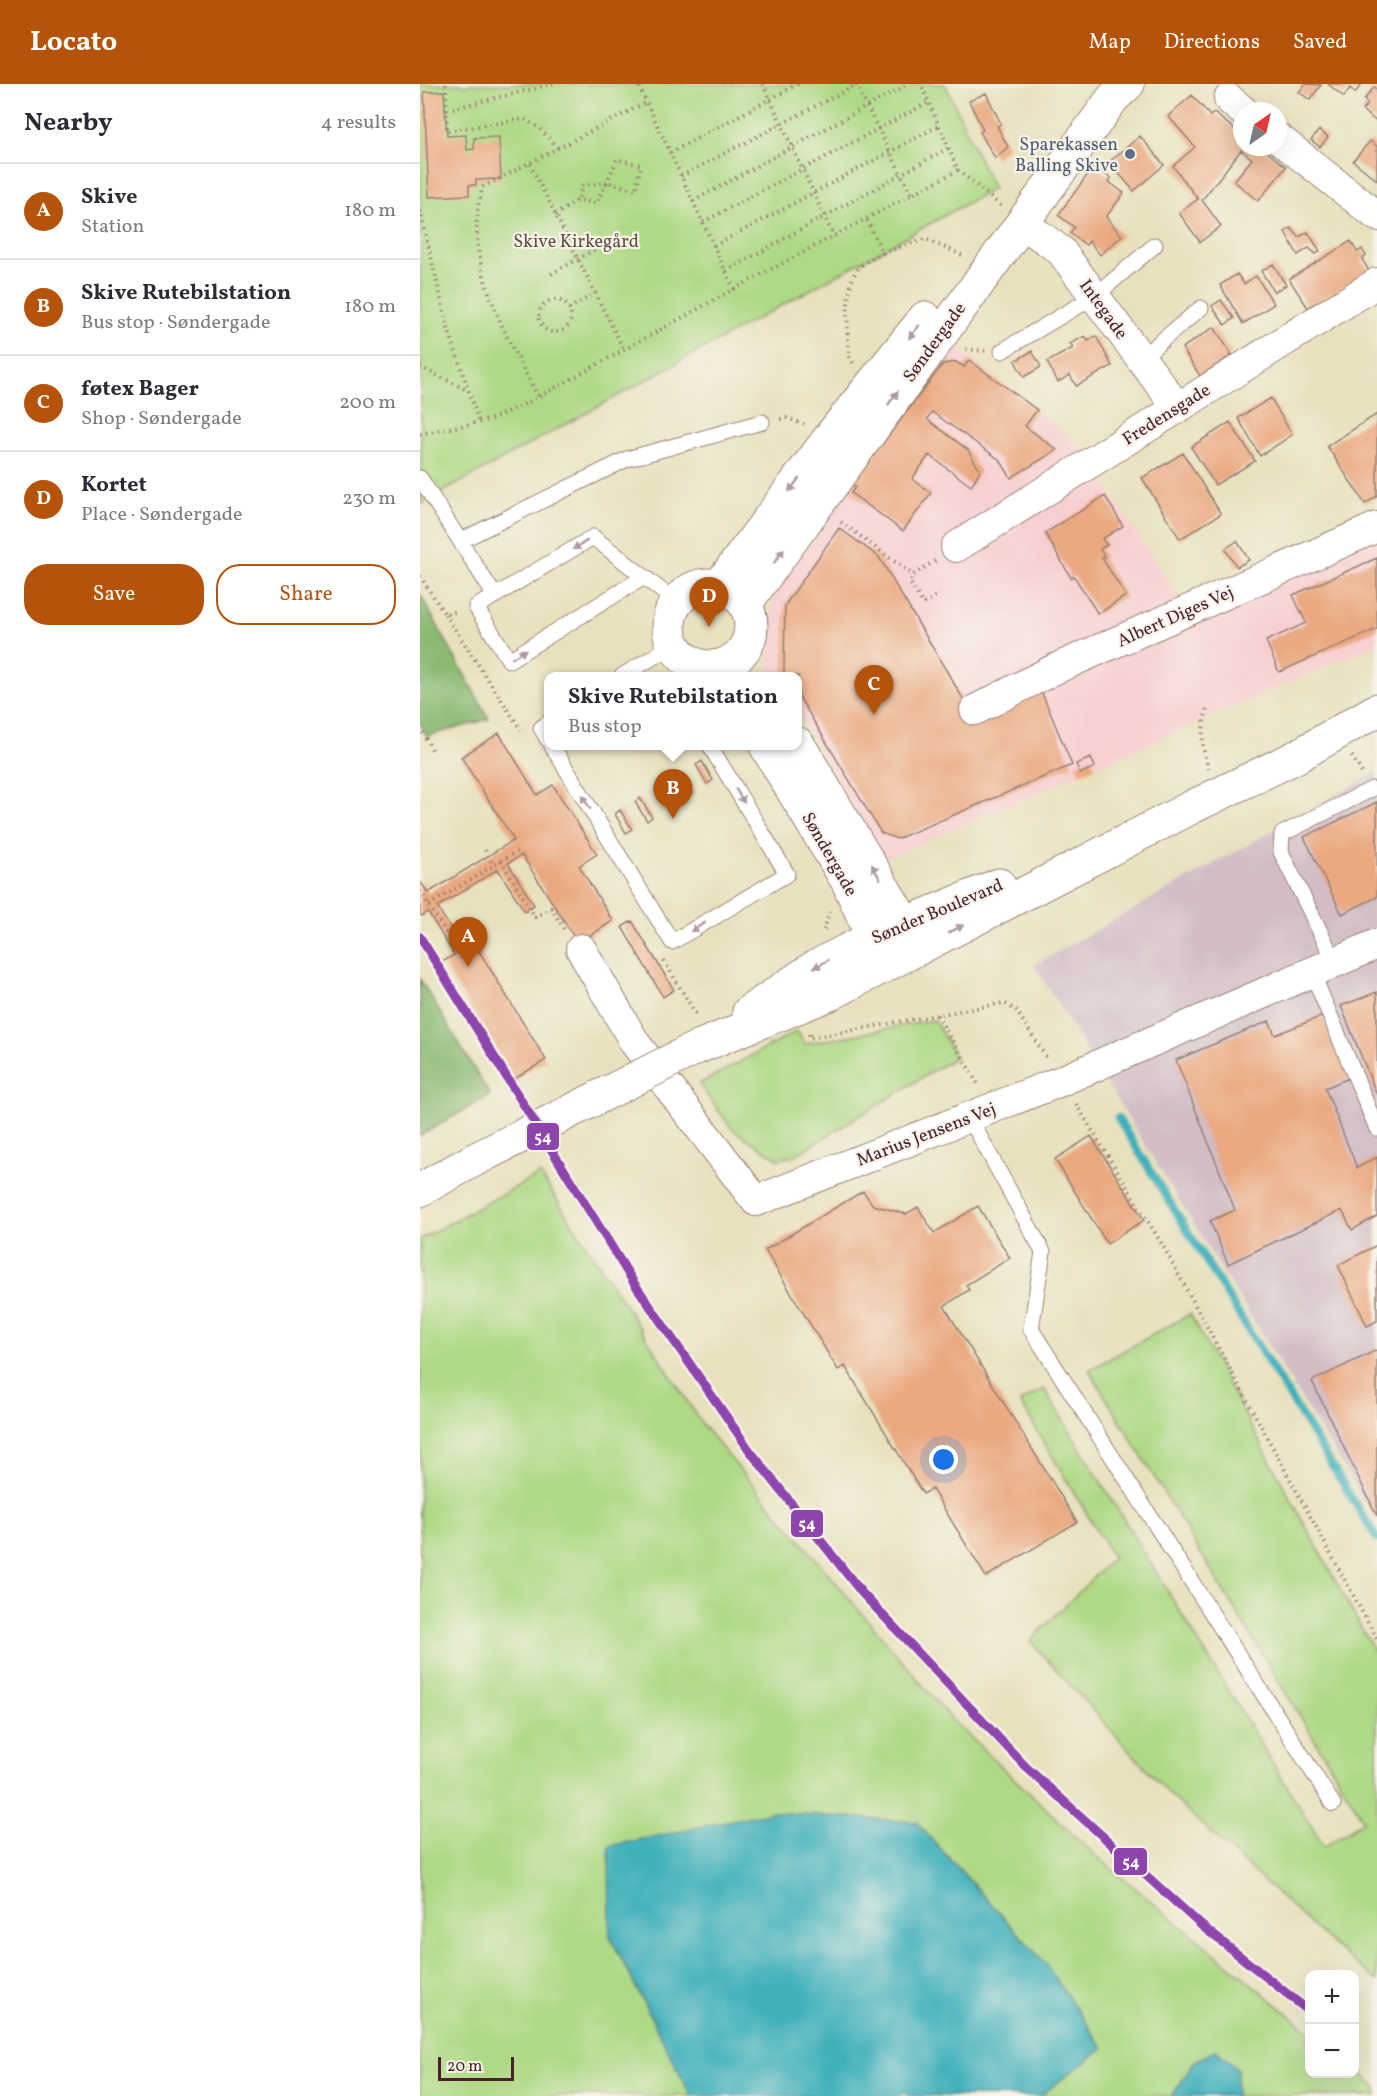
<!DOCTYPE html>
<meta charset="utf-8">
<style>
body{margin:0;font-family:Vollkorn,serif;background:#f7f7f7;color:#2b2b33}
.controls{position:absolute;right:18px;bottom:18px;display:grid;overflow:hidden;border-radius:12px;box-shadow:0 6px 24px #0002}
.controls button{width:54px;height:54px;display:grid;place-items:center;padding:0;border:0;border-bottom:2px solid #e1e1e2;background:#fff;color:#2b2b33;font:30px sans-serif}
.compass{position:absolute;left:813px;top:18px;width:54px;height:54px;border-radius:50%;background:#fff;box-shadow:0 6px 24px #0002;rotate:34deg}
.scale{position:absolute;left:18px;bottom:15px;width:76px;box-sizing:border-box;padding-left:6px;border:3px solid #4a1f2b;border-top:0;font-size:16px;line-height:21px;white-space:nowrap;color:#4a1f2b;-webkit-text-stroke:4px #f7f3e8;paint-order:stroke}
.you{position:absolute;left:524px;top:1376px;width:21px;height:21px;margin:-15px;border:4px solid #fff;border-radius:50%;background:#1a73e8;box-shadow:0 0 0 9px #1a73e833}
.badge{display:grid;place-items:center;width:39px;height:39px;border-radius:50%;background:#b45309;color:#fff;font-size:20px;font-weight:700}
.pin{position:absolute;translate:-50% -50px;filter:drop-shadow(0 2px 3px #0008)}
.pin::after{content:'';position:absolute;top:32px;width:21px;height:18px;background:inherit;clip-path:polygon(0 0,100% 0,50% 100%)}
.popup{position:absolute;left:124px;top:588px;width:258px;height:78px;box-sizing:border-box;display:grid;place-content:center;border-radius:12px;background:#fff;filter:drop-shadow(0 2px 4px #0005);font-size:20px;white-space:nowrap;color:#7c7c81}
.popup b{font-size:22px;color:#2b2b33}
.popup::after{content:'';position:absolute;left:50%;top:100%;margin-left:-12px;border:12px solid transparent;border-top-color:#fff}
.list{margin:0;padding:0;list-style:none}
h2{display:flex;justify-content:space-between;align-items:center;height:78px;margin:0;padding:0 24px;font-size:26px}
h2 small{font-size:20px;font-weight:400;color:#7c7c81}
.list li{display:grid;grid-template-columns:39px 1fr auto;gap:18px;align-items:center;box-sizing:border-box;height:96px;padding:0 24px;border-top:2px solid #e1e1e2}
.list b{display:block;font-size:22px;white-space:nowrap}
.list p{margin:0;font-size:20px;white-space:nowrap;color:#7c7c81}
.list em{font-size:20px;font-style:normal;color:#7c7c81}
.actions{display:flex;gap:12px;padding:18px 24px}
.actions a{flex:1;padding:14px 0;border:2px solid #b45309;border-radius:24px;text-align:center;font-size:21px;color:#b45309}
.actions .main{background:#b45309;color:#fff}
.map{position:relative;flex:none;width:957px;height:2012px;overflow:hidden}
header{display:flex;align-items:center;gap:36px;box-sizing:border-box;height:84px;padding:0 30px;background:#b45309;color:#fff}
header strong{font-size:28px}
nav{display:flex;gap:33px;margin-inline-start:auto;font-size:21px}
main{display:flex}
aside{flex:1;background:#fff}
.map>svg:first-child{display:block}
.built{fill:#f7cfd1}
.industrial{fill:#d2bdc6}
.green{fill:#aed985;stroke:#7c7c58;stroke-width:1.5}
.forest{fill:#8ab972;stroke:#6a6c4e;stroke-width:1.5}
.water{fill:#41b0bb;stroke:#466873;stroke-width:1.5}
.lines{fill:none;stroke-linecap:round;stroke-linejoin:round}
.stream{stroke:#41b0bb;stroke-width:8}
.building{fill:#eaa980}
.service-casing{stroke:#998074;stroke-width:17}
.minor-casing{stroke:#998074;stroke-width:32}
.tertiary-casing{stroke:#998074;stroke-width:35}
.path{stroke:#998074;stroke-width:4;stroke-dasharray:1.5 4.5;stroke-linecap:butt}
.service{stroke:#fff;stroke-width:15}
.minor{stroke:#fff;stroke-width:30}
.tertiary{stroke:#fff;stroke-width:33}
.tertiary-bridge-casing{stroke:#998074;stroke-width:35;stroke-linecap:butt}
.tertiary-bridge{stroke:#fff;stroke-width:33}
.rail-1-casing{stroke:#f7f3e8;stroke-width:14}
.rail-1{stroke:#8e44ad;stroke-width:9}
.oneway{fill:#ae9aa0}
.service-dot{fill:#5c6f8a;stroke:#f7f3e8;stroke-width:2}
.labels{text-anchor:middle;stroke-width:4.5;stroke-linejoin:round;paint-order:stroke}
.service-label{font-size:18px;fill:#4e5e75;stroke:#f7f3e8;text-anchor:end}
.park-label{font-size:18px;fill:#634e42;stroke:#f7f3e8}
.street-label{font-size:18px;fill:#4a1f2b;stroke:#f7f3e8}
.line-badge{stroke:#f7f3e8;stroke-width:2}
.badge-label{font-size:16px;text-anchor:middle;font-weight:bold;fill:#fff}
</style>
<header>
<strong>Locato</strong>
<nav><a>Map</a><a>Directions</a><a>Saved</a></nav>
</header>
<main>
<aside>
<h2>Nearby<small>4 results</small></h2>
<ul class="list">
<li><span class="badge">A</span><div><b>Skive</b><p>Station</p></div><em>180 m</em></li>
<li><span class="badge">B</span><div><b>Skive Rutebilstation</b><p>Bus stop · Søndergade</p></div><em>180 m</em></li>
<li><span class="badge">C</span><div><b>føtex Bager</b><p>Shop · Søndergade</p></div><em>200 m</em></li>
<li><span class="badge">D</span><div><b>Kortet</b><p>Place · Søndergade</p></div><em>230 m</em></li>
</ul>
<div class="actions"><a class="main">Save</a><a>Share</a></div>
</aside>
<div class="map">
<svg width="957" height="2012" viewBox="0 0 957 2012">
<rect width="100%" height="100%" fill="#f7f3e8"/>
<filter id="ink" filterUnits="userSpaceOnUse"><feTurbulence type="fractalNoise" baseFrequency=".0167" numOctaves="2"/><feDisplacementMap in="SourceGraphic" scale="12" xChannelSelector="R" yChannelSelector="G"/><feConvolveMatrix kernelMatrix="1 2 1 2 8 2 1 2 1" color-interpolation-filters="sRGB"/></filter>
<filter id="wash" filterUnits="userSpaceOnUse"><feTurbulence type="fractalNoise" baseFrequency=".008" numOctaves="4" result="noise"/><feDisplacementMap in="SourceGraphic" scale="24" xChannelSelector="R" yChannelSelector="G"/><feGaussianBlur stdDeviation="1.35" result="paint"/><feColorMatrix in="noise" values="0 0 0 0 0 0 0 0 0 0 0 0 0 0 0 0 0 1.4 0 .05"/><feComposite in="paint" operator="in"/></filter>
<g filter="url(#wash)">
<rect width="100%" height="100%" fill="#e8e1be"/>
<path class="built" d="M535,262l126,101 108,168 188,-78v107l-492,215 -87,-145v-38h-23l-7,-11 6,-71z"/>
<path class="industrial" d="M957,688v749l-343,-556z"/>
<path class="green" d="M0,0h525l48,105 -572,315z
M514,936l22,37 -162,99 -16,3 -46,-30 -33,-45 98,-53 8,13z
M120,1090l164,253 249,294 142,134 214,176 1,43h44l1,-6 22,19v9h-141l1,-27 -43,-7 -22,34h-132l63,-49 -58,-84 -129,-141 -145,-10 -161,124 81,160h-271v-857z
M770,1230l187,343v324l-47,-39 -160,-147 -140,-154 83,-83 -93,-156 24,-13 280,458 40,-26 -275,-451z"/>
<path class="forest" d="M0,510l69,125 -62,17 -7,-13z
M0,895l70,116 -70,41z"/>
<path class="water" d="M351,1728l145,10 129,141 58,85 -63,48h-131l-4,-3 -6,3h-208l-81,-160 -1,-90z
M796,1966l21,19 -1,27h-64l22,-34z"/>
<g class="lines">
<path class="stream" d="M698,1034l259,421"/>
</g>
<g id="blocks">
<path class="building" d="M885,0l16,1 -11,15 -11,-8z
M908,0h34l-7,9 -5,-5 -6,9z
M954,3l3,2v33l-15,-12 6,-6 -4,-4z
M24,7l3,45 19,-1 1,15 7,-1v-11l25,-1 2,42 -25,1v5h-7v10l-40,2 -5,-105z
M566,9l15,31 -4,2 11,21 -13,11 -15,-26 3,-2 -14,-29z
M772,11l18,21 4,-3 28,22v12h19l25,20 -28,34 -24,-20 18,-22 -11,-9 -39,50 19,26 -21,16 -21,-29 19,-14 -25,-33 22,-19 -27,-31z
M899,46l9,7 -8,10 -9,-7z
M720,52l24,29 -30,26 -25,-29z
M950,57l7,5v34l-24,-19z
M674,82l17,12 -2,4 15,11 -18,24 16,19 -22,19 -11,-14 -3,4 -16,-12 4,-6 -16,-12z
M871,144l8,9 9,-5 12,19 -4,3 -7,-6 -11,7 -13,-23z
M931,157l6,11 5,-3 4,7 -4,3 7,12 -61,37 -19,-29z
M853,180l13,21 -12,7 -13,-21z
M817,190l7,10 12,-8 18,28 -31,20 -23,-39z
M801,216l13,18 -9,7 -13,-19z
M794,243l18,28 -32,21 -18,-28z
M665,252l3,5 8,-5 16,30 -36,20 -6,-11 -12,7 -11,-20 26,-14 -3,-4z
M612,267l9,16 -17,10 -9,-16z
M549,276l68,50 -12,16 32,24 -46,28 -11,-18 -68,-48 -5,7 41,31 12,21 -9,15 -42,-31 -17,24 19,14 -28,38 -52,-38 4,-6 -4,-2 92,-121 13,-2 8,5z
M851,314l21,37 -32,21 -22,-38z
M957,330v82l-12,8 -38,-58z
M810,338l25,39 -40,24 -24,-38z
M763,369l38,61 -41,25 -38,-61z
M685,412l18,30 -21,13 5,6 -7,4 5,8 -3,1 24,38 -28,18 -24,-38 -3,2 -26,-45z
M419,444l40,29 96,162 67,-26 30,72 -175,74 -16,-6 -83,-138v-19h-12l-2,-4 1,-67z
M817,457l12,19 -12,7 -12,-18z
M957,474v71l-98,43 -13,-31 40,-18 -13,-28z
M79,649l38,62 16,-10 44,69 -18,12 34,55 -35,22 -56,-88 -14,8 26,42 -9,7 -27,-43 -61,38 27,42 10,-6 72,117 -32,19 -72,-117 12,-7 -26,-43 -6,4 -2,-2v-33l8,12 86,-53 -53,-83z
M671,674l4,9 -15,7 -4,-10z
M282,677l11,19 -6,4 -11,-19z
M261,689l12,20 -7,4 -11,-19z
M241,702l11,19 -5,3 -12,-18z
M220,714l12,19 -5,4 -12,-19z
M957,718v95l-35,17 -38,-77z
M200,726l12,19 -6,4 -11,-19z
M212,837l42,69 -11,7 -41,-70z
M957,908v103l-36,-89z
M902,932l27,62 -24,10 32,80 20,-11v59l-25,14 -10,-20 -114,54 -18,-43 25,-11 -59,-150 93,-39 6,14z
M671,1052l53,84 -37,24 -52,-85z
M443,1107l10,14 33,9 12,-7 16,26 44,-27 32,52 -44,27 3,5 -25,16 133,216 -91,55 -54,-88 -9,5 -78,-128 -7,4 -73,-120z
M957,1161v76l-10,5 -29,-61z
M957,1266v166l-65,-135z"/>
</g>
</g>
<g filter="url(#ink)">
<use href="#blocks" fill-opacity="0" stroke="#998074" stroke-width="1.5"/>
<g class="lines">
<g class="service-casing">
<path id="service" d="M582,267l93,-55 60,-51
M721,274l60,-50
M0,394l75,118
M40,457l167,-82 135,-37
M224,493l-135,83 -33,-53 117,-70 83,65
M202,592l51,-31
M263,592l4,-16
M128,639l-7,5 7,12
M132,662l120,196 115,-68 -77,-128
M915,878l-54,-110 1,-18 90,-45
M892,888l65,157
M549,1033l74,135 -12,77 302,475"/>
</g>
<g class="minor-casing">
<path id="minor" d="M809,15l14,12
M858,54l99,78
M601,138l40,29 116,156
M536,463l421,-264
M555,626l80,-41 322,-142
M161,865l54,94 121,158 305,-120 316,-137"/>
</g>
<g class="tertiary-casing">
<path id="tertiary" d="M249 542a41 41 0 1 1 82 0a41 41 0 1 1-82 0Z
M299,502l114,-153 92,-115
M325,520l368,-506 15,-14
M378,660l117,197
M346,662l82,136 33,74
M329,928l66,-45 58,-30 126,-52
M278,963l132,-53 362,-187 102,-49 83,-48
M0,1106l54,-30"/>
</g>
<path class="path" d="M26,0l1,47 77,-12 15,9 20,21
M343,0l71,153
M436,1l56,110
M27,26l106,-26
M250,69l128,-69
M110,80l94,186
M538,86l43,36
M261,92l177,-92
M273,117l215,-117
M0,127l28,117 31,94
M135,131l23,-15 4,-14 25,-4 10,-23 24,6 -5,25 -29,-8 -11,21 -18,-3
M447,136l16,34
M283,138l226,-120
M294,162l226,-121
M306,187l224,-124
M131,190l57,-32
M314,205l224,-119 -37,-86
M119 232a16 16 0 1 1 32 0a16 16 0 1 1-32 0Z
M149,225l26,-16
M546,265l19,2
M433,279l-4,-7c-1,-23 -6,-68 9,-87 11,-14 49,-24 67,-30l37,16
M0,283l47,23
M118,312c-32,-59 -78,-140 -55,-209l164,-85
M360,335l6,-1 18,6
M0,350l69,-14 44,-20 201,-111 -96,-205
M421,438l72,53
M515,477l-22,14 -3,8 13,21 16,-10
M0,492l25,38 14,-3
M25,530l76,116
M787,625c-6,20 -6,40 2,60
M0,643l12,23
M932,672l10,17
M65,766l8,15
M81,776l34,57 16,-9 13,21
M0,807l43,69
M9,821l90,-55
M404,846l5,-18
M244,877l33,55
M517,931l41,69
M389,950v4l195,-35 12,7 30,47
M656,1020l87,142 214,393"/>
<use href="#service" class="service"/>
<use href="#minor" class="minor"/>
<use href="#tertiary" class="tertiary"/>
<g class="tertiary-bridge-casing">
<path id="tertiary-bridge" d="M54,1076l224,-113"/>
</g>
<use href="#tertiary-bridge" class="tertiary-bridge"/>
<g class="rail-1-casing">
<path id="rail-1" d="M0,853l214,346 116,168 112,142 164,174 176,159 108,86"/>
</g>
<use href="#rail-1" class="rail-1"/>
</g>
<defs><path id="oneway-solid" d="M-6-.8H1V-3.2L6.5 0L1 3.2V.8H-6Z" transform="scale(1.5)"/></defs>
<g class="oneway">
<use href="#oneway-solid" transform="translate(494 248) rotate(128)"/>
<use href="#oneway-solid" transform="translate(473 314) rotate(-54)"/>
<use href="#oneway-solid" transform="translate(374 401) rotate(127)"/>
<use href="#oneway-solid" transform="translate(160 461) rotate(149)"/>
<use href="#oneway-solid" transform="translate(359 472) rotate(-54)"/>
<use href="#oneway-solid" transform="translate(99 570) rotate(-32)"/>
<use href="#oneway-solid" transform="translate(320 712) rotate(59)"/>
<use href="#oneway-solid" transform="translate(166 718) rotate(-121)"/>
<use href="#oneway-solid" transform="translate(456 788) rotate(-120)"/>
<use href="#oneway-solid" transform="translate(278 843) rotate(149)"/>
<use href="#oneway-solid" transform="translate(536 845) rotate(-27)"/>
<use href="#oneway-solid" transform="translate(401 880) rotate(152)"/>
</g>
</g>
<circle class="service-dot" cx="710" cy="70" r="6"/>
<g class="labels">
<g class="service-label">
<text x="698" y="66">Sparekassen<tspan x="698" dy="21">Balling Skive</tspan></text>
</g>
<g class="park-label">
<text x="156" y="163">Skive Kirkegård</text>
</g>
<g class="street-label">
<text transform="translate(684 225) rotate(54)" y="6">Integade</text>
<text transform="translate(514 258) rotate(-54)" y="6">Søndergade</text>
<text transform="translate(746 330) rotate(-32)" y="6">Fredensgade</text>
<text transform="translate(755 532) rotate(-24)" y="6">Albert Diges Vej</text>
<text transform="translate(410 770) rotate(60)" y="6">Søndergade</text>
<text transform="translate(517 827) rotate(-23)" y="6">Sønder Boulevard</text>
<text transform="translate(506 1050) rotate(-21)" y="6">Marius Jensens Vej</text>
</g>
</g>
<g class="line-badge">
<rect x="106" y="1038" width="34" height="29" rx="6" fill="#8e44ad"/>
<rect x="370" y="1425" width="34" height="29" rx="6" fill="#8e44ad"/>
<rect x="693" y="1763" width="35" height="29" rx="6" fill="#8e44ad"/>
</g>
<g class="badge-label">
<text x="123" y="1058">54</text>
<text x="387" y="1445">54</text>
<text x="711" y="1783">54</text>
</g>
</svg>
<div class="controls">
<button>+</button>
<button>−</button>
</div>
<svg class="compass" viewBox="-18 -18 36 36"><path d="M0-13l5 13h-10z" fill="#e53935"/><path d="M0 13l5-13h-10z" fill="#7c7c81"/></svg>
<div class="scale">20 m</div>
<div class="you"></div>
<div class="pin badge" style="left:48px;top:883px">A</div>
<div class="pin badge" style="left:253px;top:735px">B</div>
<div class="popup"><b>Skive Rutebilstation</b>Bus stop</div>
<div class="pin badge" style="left:454px;top:631px">C</div>
<div class="pin badge" style="left:289px;top:543px">D</div>
</div>
</main>
